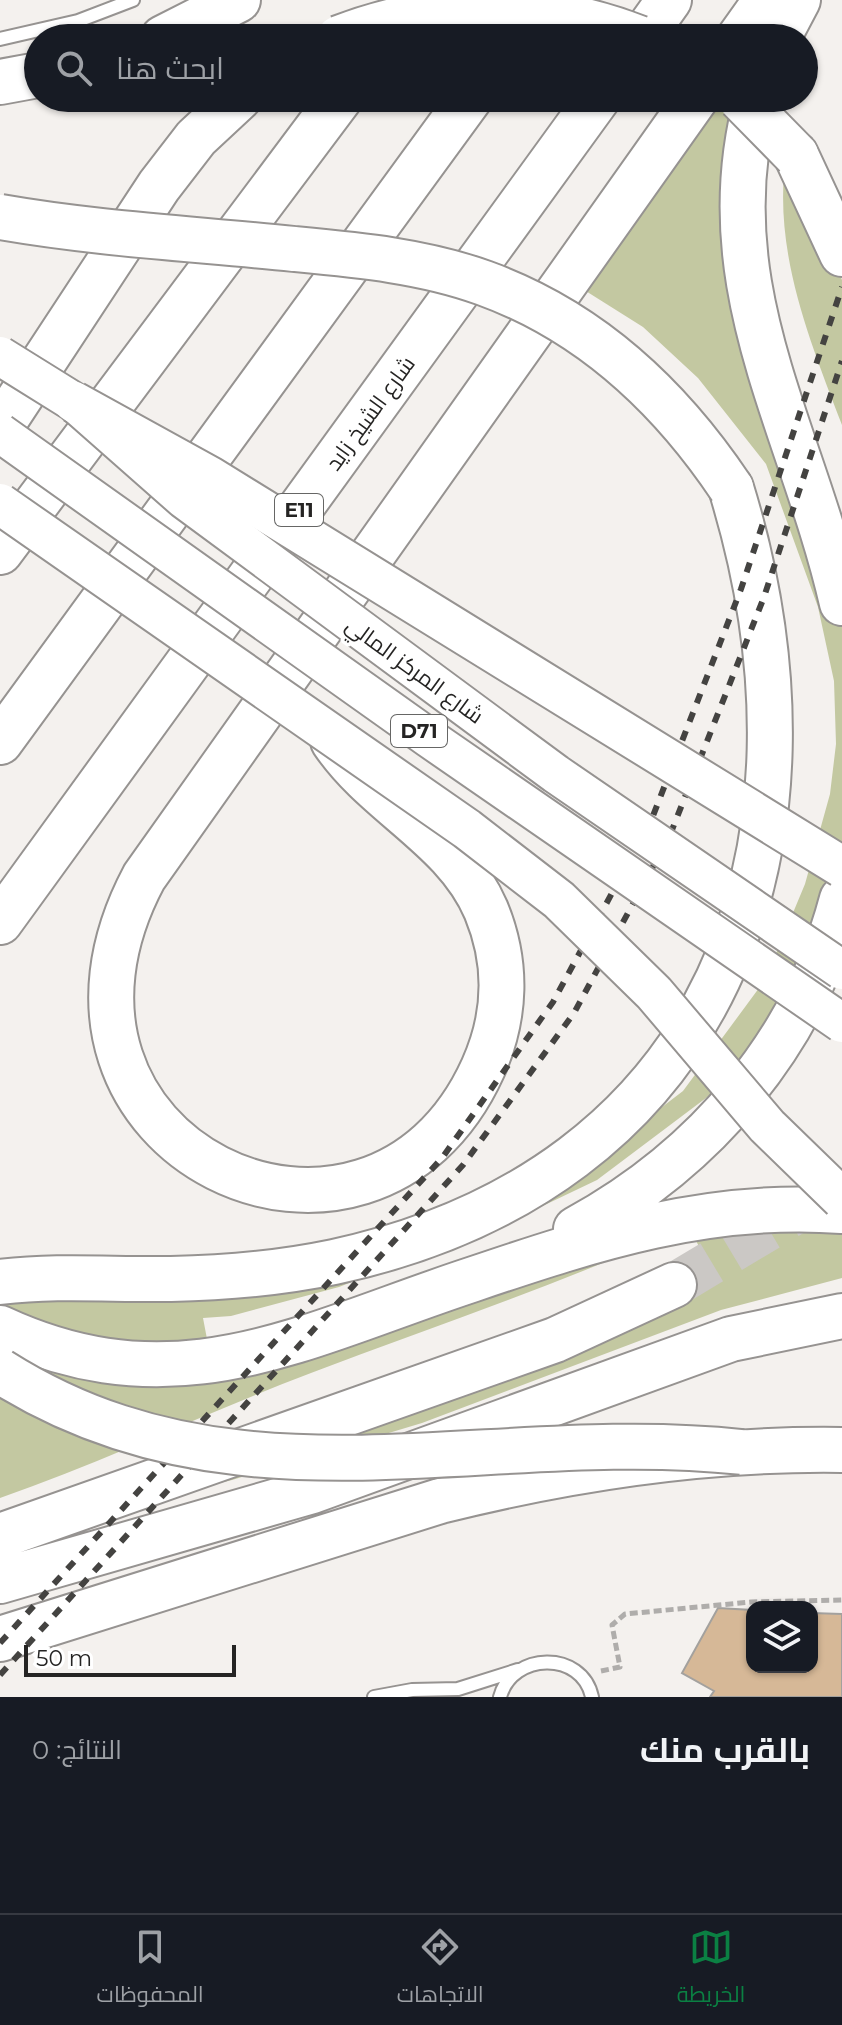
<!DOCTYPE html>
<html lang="ar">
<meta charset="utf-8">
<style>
body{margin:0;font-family:Montserrat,Cairo,sans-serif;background:#20242c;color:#f1f3f6;direction:rtl}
.controls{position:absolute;right:24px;bottom:24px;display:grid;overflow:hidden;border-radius:16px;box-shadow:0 2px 6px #0004}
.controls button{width:72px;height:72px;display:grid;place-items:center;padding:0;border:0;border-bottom:2px solid #363941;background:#171b24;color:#f1f3f6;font:40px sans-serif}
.scale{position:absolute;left:24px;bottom:20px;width:212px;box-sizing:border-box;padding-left:8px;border:4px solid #252423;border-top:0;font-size:22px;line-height:28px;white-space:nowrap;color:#252423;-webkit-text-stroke:6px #fff;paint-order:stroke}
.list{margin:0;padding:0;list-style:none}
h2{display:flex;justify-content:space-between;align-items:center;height:104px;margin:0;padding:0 32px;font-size:34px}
h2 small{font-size:26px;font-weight:400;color:#9ea1a6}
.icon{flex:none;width:44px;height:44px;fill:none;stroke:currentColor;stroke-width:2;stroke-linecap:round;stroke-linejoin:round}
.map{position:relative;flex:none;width:842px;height:1697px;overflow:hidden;direction:ltr}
.search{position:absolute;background:#171b24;box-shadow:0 2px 6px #0004;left:24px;right:24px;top:24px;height:88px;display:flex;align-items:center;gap:20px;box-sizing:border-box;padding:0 28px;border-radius:44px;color:#9ea1a6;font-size:30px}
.sheet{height:216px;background:#171b24}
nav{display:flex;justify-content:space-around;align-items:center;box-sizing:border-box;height:112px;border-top:2px solid #363941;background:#171b24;font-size:22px;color:#9ea1a6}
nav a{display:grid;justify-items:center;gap:4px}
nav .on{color:#0b8043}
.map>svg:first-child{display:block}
.green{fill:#c3c8a1}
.building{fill:#d6b897;stroke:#a3a19e;stroke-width:2}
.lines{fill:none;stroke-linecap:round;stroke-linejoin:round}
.motorway-tunnel{stroke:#cbc8c5;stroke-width:44;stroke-dasharray:44 22;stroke-linecap:butt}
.service-casing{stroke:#969391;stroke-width:16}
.motorway-casing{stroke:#969391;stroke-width:48}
.path{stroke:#afadab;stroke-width:5;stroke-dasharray:8 4;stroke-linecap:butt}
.service{stroke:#fff;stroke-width:12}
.motorway{stroke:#fff;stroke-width:44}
.rail{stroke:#444341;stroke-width:6;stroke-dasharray:10 10;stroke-linecap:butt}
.primary-bridge-casing{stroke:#969391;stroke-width:42;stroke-linecap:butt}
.trunk-bridge-casing{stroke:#969391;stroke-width:44;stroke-linecap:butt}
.motorway-bridge-casing{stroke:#969391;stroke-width:48;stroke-linecap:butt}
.primary-bridge{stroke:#fff;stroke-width:38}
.trunk-bridge{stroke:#fff;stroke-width:40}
.motorway-bridge{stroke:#fff;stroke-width:44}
.labels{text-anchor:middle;stroke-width:7;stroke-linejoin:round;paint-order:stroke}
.shield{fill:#fff;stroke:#666665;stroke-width:2}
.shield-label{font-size:20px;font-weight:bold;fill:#252423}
.street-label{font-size:22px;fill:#252423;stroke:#fff}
</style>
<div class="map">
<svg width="842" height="1697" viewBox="0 0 842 1697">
<rect width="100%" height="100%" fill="#f4f1ee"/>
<path class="green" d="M714,98h25l-11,69 114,427v257l-19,58 -58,122 -55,64 -113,85 -67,32 -191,75 -108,29 -28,2 12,63 442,-141c-114,50 -230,89 -346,133 -105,40 -206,88 -311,125v-215l367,-39 261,-111 55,-42 82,-111 40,-96 25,-90 6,-50 -2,-63 -16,-74 -52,-143 -68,-86 -55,-51 -62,-39z
M784,174l44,70 14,36v145c-31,-81 -65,-164 -58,-251z
M842,1208v70l-121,32 -299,113 -190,57 -129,32 542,-202 69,-34 -27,-53z"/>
<path class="building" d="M718,1608l34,2v57h60v-54l30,1v83h-132l4,-6 -32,-18z"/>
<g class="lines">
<path class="motorway-tunnel" d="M674,1285l142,-85"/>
<g class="service-casing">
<path id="service" d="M0,39l78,-18 55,-21
M374,1697l38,-7 46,-1 60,-19
M500,1697c12,-45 82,-47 92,0"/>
</g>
<g class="motorway-casing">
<path id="motorway" d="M163,38l75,-38
M642,38l27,-38
M739,38l27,-38
M778,38l20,-38
M0,82l38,-7
M757,98c-51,187 45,330 85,505
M796,155l46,99
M0,428l159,-242 37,-48 43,-40
M0,552l340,-454
M333,741c43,64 122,96 153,169 22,53 20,107 -3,158 -113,250 -483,80 -339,-191l552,-779
M0,742l470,-644
M0,922l598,-824
M576,1229c130,-71 228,-186 266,-330
M0,1282c58,-7 113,-2 171,-3 55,-1 110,-6 163,-17 383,-83 508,-412 397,-774
M0,1328c177,82 304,7 471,-48 124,-42 238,-79 371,-69
M0,1536l555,-196 119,-55
M0,1581l312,-90 419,-152 111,-23
M0,1639l440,-138c132,-33 266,-53 402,-51"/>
</g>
<path class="path" d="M110,38l18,-6
M601,1671l19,-4 -8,-42 13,-11 126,-12 91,-2"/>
<use href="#service" class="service"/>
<use href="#motorway" class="motorway"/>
<path class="rail" d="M0,1643l442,-485 111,-156 98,-181 90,-232 101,-302
M0,1675l463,-510 111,-152 96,-178 94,-238 78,-236"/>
<g class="primary-bridge-casing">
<path id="primary-bridge" d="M0,356l74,46 110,97 372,275 286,196
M0,433l429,305 413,285"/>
</g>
<g class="trunk-bridge-casing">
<path id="trunk-bridge" d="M74,402l136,75 632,390
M0,504l467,325 92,71 95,93 113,133 75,73"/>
</g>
<g class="motorway-bridge-casing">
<path id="motorway-bridge" d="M339,38c98,-38 203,-38 300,0
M740,98l56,57
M0,217c97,17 197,22 294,32 64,6 130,12 190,34 105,38 186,114 247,205
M0,1371c238,151 486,53 742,81"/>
</g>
<use href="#primary-bridge" class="primary-bridge"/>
<use href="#trunk-bridge" class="trunk-bridge"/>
<use href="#motorway-bridge" class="motorway-bridge"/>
</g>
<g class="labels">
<g class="shield">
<rect x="275" y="494" width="48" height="32" rx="6"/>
<rect x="391" y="715" width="56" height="32" rx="6"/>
</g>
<g class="shield-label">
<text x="299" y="517">E11</text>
<text x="419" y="738">D71</text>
</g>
<g class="street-label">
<text transform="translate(370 413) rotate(-54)" y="8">شارع الشيخ زايد</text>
<text transform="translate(415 670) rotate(36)" y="8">شارع المركز المالي</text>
</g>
</g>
</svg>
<div class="controls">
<button><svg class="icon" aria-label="layers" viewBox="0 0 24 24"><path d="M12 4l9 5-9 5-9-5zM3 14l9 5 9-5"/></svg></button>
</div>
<div class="scale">50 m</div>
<div class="search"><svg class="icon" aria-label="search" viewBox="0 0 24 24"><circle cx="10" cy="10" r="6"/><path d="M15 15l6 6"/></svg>ابحث هنا</div>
</div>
<section class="sheet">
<h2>بالقرب منك<small>النتائج: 0</small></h2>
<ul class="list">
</ul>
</section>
<nav>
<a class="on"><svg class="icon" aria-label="map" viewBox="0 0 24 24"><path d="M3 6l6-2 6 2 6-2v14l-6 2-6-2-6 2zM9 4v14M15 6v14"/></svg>الخريطة</a>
<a><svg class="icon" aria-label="directions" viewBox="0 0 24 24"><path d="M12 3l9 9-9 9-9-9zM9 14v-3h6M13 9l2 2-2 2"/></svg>الاتجاهات</a>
<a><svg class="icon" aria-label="saved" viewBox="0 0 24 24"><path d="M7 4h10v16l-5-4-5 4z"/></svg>المحفوظات</a>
</nav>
